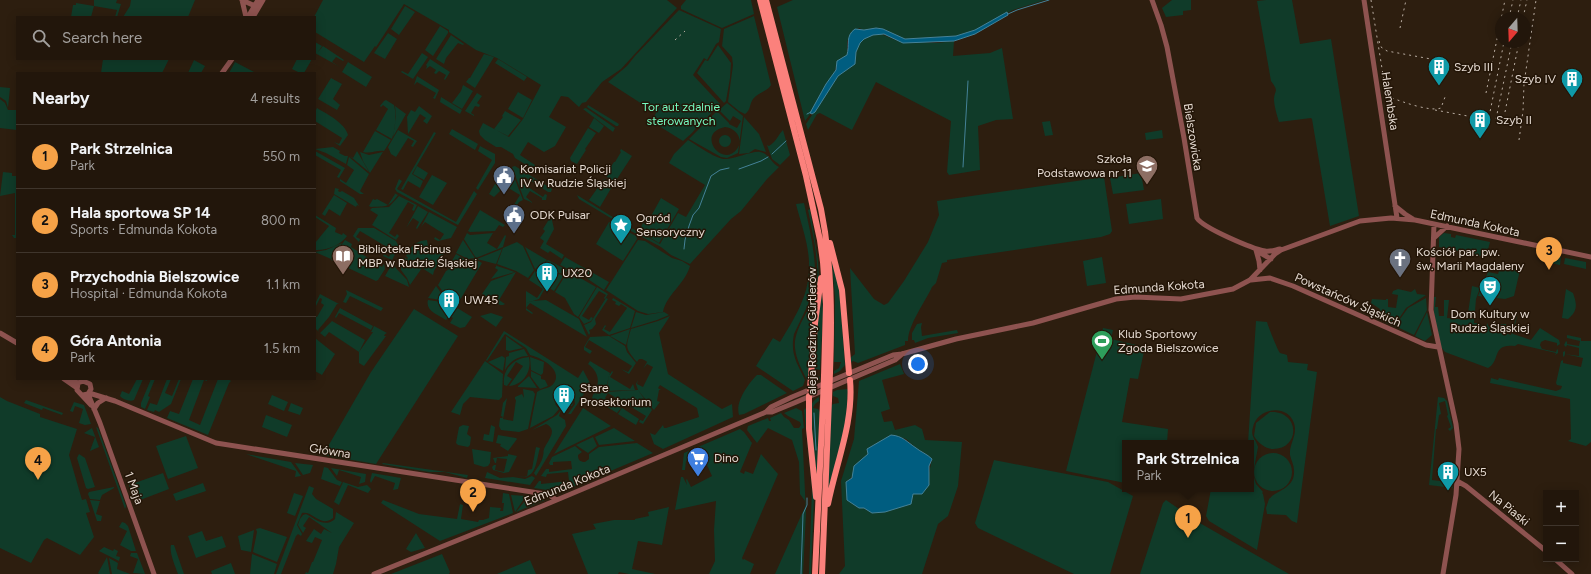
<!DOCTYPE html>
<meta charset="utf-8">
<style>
body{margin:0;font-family:Figtree,sans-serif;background:#2e2319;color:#f1f3f6}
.controls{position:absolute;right:12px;bottom:12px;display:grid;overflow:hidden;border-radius:0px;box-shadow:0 2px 10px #0003}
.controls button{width:36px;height:36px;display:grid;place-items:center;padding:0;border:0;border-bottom:1px solid #3f352c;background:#22160b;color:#f1f3f6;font:20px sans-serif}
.compass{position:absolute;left:1495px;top:12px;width:36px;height:36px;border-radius:50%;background:#22160b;box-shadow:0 2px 10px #0003;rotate:199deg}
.you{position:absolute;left:918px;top:364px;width:14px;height:14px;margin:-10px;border:3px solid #fff;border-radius:50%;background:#1a73e8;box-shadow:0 0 0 6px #1a73e833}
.badge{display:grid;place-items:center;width:26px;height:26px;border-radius:50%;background:#f6a247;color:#111;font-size:13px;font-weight:700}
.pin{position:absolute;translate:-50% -33px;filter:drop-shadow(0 1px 2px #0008)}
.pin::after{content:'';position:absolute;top:21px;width:14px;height:12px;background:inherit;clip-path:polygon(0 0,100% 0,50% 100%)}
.popup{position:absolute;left:1122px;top:440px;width:132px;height:52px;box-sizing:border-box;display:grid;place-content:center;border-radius:0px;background:#22160b;filter:drop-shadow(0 1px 3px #0005);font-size:13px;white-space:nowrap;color:#a29f9d}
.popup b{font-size:15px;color:#f1f3f6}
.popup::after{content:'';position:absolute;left:50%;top:100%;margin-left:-8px;border:8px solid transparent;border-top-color:#22160b}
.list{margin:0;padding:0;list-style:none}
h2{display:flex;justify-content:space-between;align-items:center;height:52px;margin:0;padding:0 16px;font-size:17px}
h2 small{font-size:13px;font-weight:400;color:#a29f9d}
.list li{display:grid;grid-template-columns:26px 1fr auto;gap:12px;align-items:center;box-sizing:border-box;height:64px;padding:0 16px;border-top:1px solid #3f352c}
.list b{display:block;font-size:15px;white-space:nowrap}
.list p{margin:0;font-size:13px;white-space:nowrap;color:#a29f9d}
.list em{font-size:13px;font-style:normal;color:#a29f9d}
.icon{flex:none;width:22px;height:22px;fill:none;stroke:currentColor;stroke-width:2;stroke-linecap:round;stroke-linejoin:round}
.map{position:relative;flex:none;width:1591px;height:574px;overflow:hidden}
.search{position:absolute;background:#22160b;box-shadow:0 2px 10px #0003;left:16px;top:16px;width:300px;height:44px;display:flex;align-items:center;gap:10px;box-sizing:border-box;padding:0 14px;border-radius:0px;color:#a29f9d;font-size:15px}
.panel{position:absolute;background:#22160b;box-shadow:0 2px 10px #0003;left:16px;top:72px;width:300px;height:308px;border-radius:0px}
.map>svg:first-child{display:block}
.green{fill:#103b29;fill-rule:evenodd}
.water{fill:#005d80;stroke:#448298}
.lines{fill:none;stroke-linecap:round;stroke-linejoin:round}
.stream{stroke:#448298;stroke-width:1}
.minor{stroke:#8e5350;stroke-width:5}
.major{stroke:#fb817c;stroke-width:6}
.rail{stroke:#baaea3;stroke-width:1;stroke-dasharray:2 4;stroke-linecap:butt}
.major-bridge{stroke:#fb817c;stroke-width:6}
.labels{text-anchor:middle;stroke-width:3;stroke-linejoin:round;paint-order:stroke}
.poi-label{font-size:12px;fill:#e4d9d0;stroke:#231507;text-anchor:start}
.street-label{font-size:12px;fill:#e4d9d0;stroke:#231507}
.park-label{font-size:12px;fill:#76fdc2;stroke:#231507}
</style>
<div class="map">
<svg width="1591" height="574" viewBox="0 0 1591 574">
<rect width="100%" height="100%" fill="#2d1e0f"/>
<path class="green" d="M94,0h23l-1,3 5,1 -4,13h-2l2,-7 -23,-4 -3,11h-20l2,-12h3v-2l18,3z
M131,0h64l-7,17h-65l7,-11z
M323,0h344l10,8 -56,61 -19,13 -16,20 -4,1 -3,4 -11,-10 -7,-1 -12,21 17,10 -11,19 -11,6 -16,-10 -8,13 15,10v2l-2,2 -18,-11 -2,-4 -12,-7h-5l-11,-7 -5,-5 -1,-4 4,-8 26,14 14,-18 18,-34 -44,-27 -21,-8 -27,-18v-2l-45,-26 -28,43 -1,-1 -11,16 -49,-30 -1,-15z
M686,0h65l3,14 -32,14 -41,-19v-3z
M793,0h252l-32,10 -38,20 -19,6 -51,3 -22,-10 -7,-1 -12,2 -5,-2 -12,13v14l-10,8 -3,11 -8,10 -12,25 -9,12 -28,-114z
M1172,0h19v10l-8,1v4l-17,2 -4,-9z
M1266,0h26l8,44 31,-5 28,177 -29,10 -18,-107 -1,-1 -32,4c-2,-7 -5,-16 -5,-23 1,-10 5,-7 -3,-18l-14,-80z
M405,6l10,6 -16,23 -8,-6z
M679,10l42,19 -2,13 -3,2 -9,16 -3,-2 -11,17 27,29 -17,18 -3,-1c-4,9 -10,14 -17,20l-32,-20 5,-8 -48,-31 19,-16 8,-10z
M754,16l17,69c-4,7 -13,7 -18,14 -4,6 -2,11 -8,15l-6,-3 -11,-9 5,-37 -1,-8 -10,-11 2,-17z
M440,26l8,5v2l-15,23 -8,-6z
M388,33l9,6 -12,20 -11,-6z
M881,34l17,7 39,2 17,-2 -1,15 37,-3 12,-5 11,71 -17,1 -18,6 2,44 -31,5 -2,-3 4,-51 -75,-39 -24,48 -32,-17 -3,1 -9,16 -2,-6 32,-48c5,-6 13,-7 17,-14 1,-2 0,-6 1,-9 1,-13 13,-19 25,-19z
M451,35l13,9 -1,1 -5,-2 -12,15 -2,6 -8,-5z
M315,42l7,4 -4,6 5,-6 21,14 -1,1 -7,-4 -4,5 8,5 -25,-14z
M718,45l13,18 -1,15 -4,23 -2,2 -27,-30 8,-13 3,1z
M422,53l6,4 -15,22 -12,-7 1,-1 6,3z
M484,54l10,3 -19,31 -9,-6 3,-4h1z
M103,59h66l-7,14h-61z
M297,59h15l-8,14h-4l-8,-4z
M430,59l20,13 -5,8 -1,-1 2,-4 -7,-4 -3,3 -2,-1 2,-3 -6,-4 -4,3 1,-3 -1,-1z
M498,59l29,18 -3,4 -29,-18z
M194,60l11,6 -4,7h-13z
M235,62l21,11h-27z
M348,62l24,15 -6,10 -24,-15z
M417,76l22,14 -4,9 -2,-1 3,-5 -19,-11 -3,3z
M331,78l11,6 -9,15 7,6 -3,5 -19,-11z
M463,85l10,6 -11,18 -10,-6 9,-12z
M0,87l10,1 -2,20 -2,-7 -6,-4z
M518,92l14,8 -9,18 -15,-9z
M477,93l5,3 -5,7 3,2 -1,2 -4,-1 -4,7 3,2v1l-9,-5z
M441,97l21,13 -2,4 -20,-12z
M0,99l5,4 3,7h9v20l-17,-2z
M386,100l8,5c3,12 1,23 -2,34l-16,-9 12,-21 -5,-4 -2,2 -1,-1 4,-5z
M727,103l16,13 -5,37 -11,5 -6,-1 -32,-18 27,-27 3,1 10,10v1l8,4 4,-7 -8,-5 -3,5 -11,-11zM725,127c11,1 19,12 12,22 -15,20 -42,-16 -12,-22z
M588,105l31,19 -1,2h-2l-29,-19z
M395,106l11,8 -13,23 3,-20z
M419,106l13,10 -5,8 -4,-3 3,-3 -6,-4 -12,20 -1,-17 4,-7 4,2z
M317,108c10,6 28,15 31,27l-8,11 -6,-4 5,2 3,-6 -27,-17v-9z
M586,108l29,20 -2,4 -30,-23z
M505,111l16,9 -13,16 -14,-7 9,-12 -1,-1z
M744,117l15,17 7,18 -11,-3 -6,4 -10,1z
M594,118l10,8 -5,7 -10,-6z
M1050,121l3,14 -8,1 -3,-14z
M588,128l8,5 -11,16 1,1 -9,14 -6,-3 -1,-3z
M452,129l26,15 -3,6 -26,-16z
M398,130l19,11 -4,6 -2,-1 3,-5 -6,-3 -12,19 -5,-3 -3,-7z
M783,130l7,25 -10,10 -8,-6 -5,-14 2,1c7,-4 9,-11 14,-16z
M1162,130l1,8 -17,2 -1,-7z
M375,131l16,9 -7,11c-7,-1 -13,3 -21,1z
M434,132l2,1 -24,41 11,7 -3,7 -12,-7 -5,9 -2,-1z
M719 141a6 6 0 1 1 12 0a6 6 0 1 1-12 0Z
M688,140c9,5 26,18 36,19 8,1 30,-9 36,-7 9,1 11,11 19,15l-12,12 -26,32 -10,8 -41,45 -19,-9 -10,-8 -30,-16 -3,-4v-1l32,18 18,-31 8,4 19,-32 -36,-22 5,-9z
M480,146l15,8v9l-17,27 -2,-2 16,-28 -14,-9z
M333,147l7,4 -1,2 6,3h3l-2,8 -20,-11 -11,-4z
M621,149l11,7 -17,26 -11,-7 5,-8 1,1 4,-6h1l6,-10 -1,-1z
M315,151l30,17 -6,10 -2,-1 4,-7 -26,-15z
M357,151l12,21 -18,-15 -1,-1 3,2z
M360,152l9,3 14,-3 -13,21 -7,-12z
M349,157l20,17 -9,17 4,3h-4l-20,-13v-2l6,4 8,-13 -7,-5z
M417,166l11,7 -4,7 -11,-6z
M515,166l37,23 -1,3h-3l-23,-15 -3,6 21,14 2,-3 2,1 -1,5h-4v-2l-12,-7 -4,6 7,6 -9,-4 -12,-32z
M504,169l9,5 10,26 -4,2 -6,10 -3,-1 10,-16 -15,-9 -11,11 -5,-3z
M3,172l9,1v3h5v62h-3l-2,-3h3v-42l-15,3z
M1141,173l3,17 -31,4 -3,-16z
M432,175l15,8 -14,22 -14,-8z
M1104,177l8,54 -2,3 -9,3 -154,23v2l-5,1 -6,20 -4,4c-7,15 -24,38 -24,54h-3v4l-47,18 -5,-2 -3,2v-5l5,-4 -5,-86 24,31 10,6 4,-2 16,-22 24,-39 11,-27 -2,-14z
M399,179l3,2 -5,8 59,33 18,-31 3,3 -19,31 -61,-33 -2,-3z
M604,179l9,6 -13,22 -11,-7z
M335,188l4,1 -1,2 2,1 2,-1 12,7 5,8 -2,-1 -1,2 -22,-13z
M394,193l4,2c-10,13 -11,11 -27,12l-2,-1 4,-7 2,1 2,-1 11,6 7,-11z
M334,195l13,8 -7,13 -11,-7 -4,7 -3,-2z
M577,195l44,27 3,1h-5l-40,-24z
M399,196l18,9 -3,6 -2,-1 2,-5 -6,-3 -19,31 6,4 2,-3 2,2 -3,4 -24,-15 6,-10 -8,-5 2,-2 17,-1z
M661,198l18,11 -20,34 -20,-12 4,-8 2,1 3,-7 2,1z
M1161,199l2,20 -34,5 -3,-20z
M804,203c6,29 15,61 9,91l-19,40c-4,20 3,29 11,46l-2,6 -10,5 -37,-25 17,-28 7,4c14,-23 29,-46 29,-74 1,-21 -8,-44 -13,-64z
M418,206l10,6 -11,17 -1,-1 3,-6 -6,-4 -7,10z
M810,209l8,51 1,20 -11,100h-1c-5,-10 -11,-21 -12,-32 -2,-21 18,-39 21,-60 4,-26 -3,-53 -8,-78z
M480,210l25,15 -2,2 -4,-2 -4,6 -25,1 -2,-1z
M429,212l28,15 -6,11 -13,3 -4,-2 1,-2 5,3 4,-6 -19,-12 -4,5z
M315,215l21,13 -1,4 7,3 1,-2 4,3c-6,9 -21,15 -32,14v-7l14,-17 -14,-9z
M551,216l3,13 -8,15 18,11 -2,4 -12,-8 -2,2 -8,-5 4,-7 -4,-3 5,-7 -2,-2z
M609,222l27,14 1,3 -14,22 -27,-17z
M358,228h16l22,13 3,6 -7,13 -9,-4 1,-2 5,3 3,-7 -32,-19 -4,6 4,2 -1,3 -6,-6z
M467,233l3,2 23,-2 -6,10 10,6 8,-14 1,1 -3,11 -27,11 -12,-19z
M1444,233l7,1v3l4,1 1,-3 34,7 -4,15 -47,-10v-10z
M345,240l7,4 -1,3 31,20 2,-3 1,5 -7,11 -2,1 -45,-21z
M427,240l1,6 6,4 -2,2 3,1 4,-6 7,3 -12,21 -1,4 -11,-7 -12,17 -3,-7 -6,-8v-7l4,-5 2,1 1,-1 -2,-2 3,-5 2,1 1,-1 -2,-2c5,-6 8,-8 17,-9z
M463,240l12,18 -7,1 -12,-6z
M638,240l7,1 27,17 10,3 8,5c-5,18 -24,29 -27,46l-15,2 -10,-3 -32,-21z
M517,242l6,4 11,24 -6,8 -12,-7 -19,-7 6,-16z
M342,243l-11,16 -16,-7 11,-2z
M525,247l22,13 -12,9z
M502,249l-6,15 -19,-5z
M1542,253l19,4 -1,8 -19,-4z
M456,254l10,6 -19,9z
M831,255l8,33 6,77 -5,6 -6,3v-3l5,-3 2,-6h-7l1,-65z
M565,257l44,25 -5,8 -19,-13 -25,-12z
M1102,257l4,26 -19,3 -4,-25z
M1565,258l21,4v7l-22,-5z
M475,259l7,4 -25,42 -8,-5 -11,-15 8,-14 14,-8z
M548,260l19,10 -2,4 -29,-5z
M392,264l15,16 2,7 -24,-11z
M1501,264l19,6 -6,26 -9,3 -27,-3 10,-24 10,2z
M497,265v1l18,6 -24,7 7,-9 -3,-2z
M535,271l11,15 4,3 -6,1 -5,9 -13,4v-12l11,7 6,-9 -14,-9z
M536,271l28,4 -10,16 -8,-5z
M568,271l28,16 -18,30 -4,-3 -9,-16 -10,-6 10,-16 15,2 -14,-3z
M516,272l-17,28 6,4 -2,1h-3l-18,-11 9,-13z
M822,279l1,36 -3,55 -5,-1 -1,3 2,3 4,2v2l-8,1z
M436,286l11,15 -19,-3z
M1472,286l8,2 -4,11 -2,24h4l1,2 7,1 2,-3v3l6,1 2,-3v3h4l1,-3h5l-2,9 7,2 7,-24 -5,23 18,6 9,-12 19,12 1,4 -3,2v-3l-12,-3 -4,2 -1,3 2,4 14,3 1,-3 1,1v3l-3,2 1,-2 -38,-9 -3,2c-24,-3 -14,15 -27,22l-43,-16 -4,-5 -7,-34v-16h2l-1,10h3l1,9h5v-16h5l-2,18 20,2z
M597,287l11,7 -3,5 -1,-1 2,-3 -7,-4 -17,25 7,4 2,-3 2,1 -2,3 -7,3 -5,-7z
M1398,289l13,3 4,-3 2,5 9,1 -20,13 -12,18 -18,-8 4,-9 -9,-6 1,-4 14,1v-1h2v8l8,1 2,-13 -6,-1 1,-3z
M1566,289l7,4c4,11 5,18 -5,26l-6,-1z
M346,290l37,18 -2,3 -31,-15 -4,7 -3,-1 4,-8z
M320,294l19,10h-2l-8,13 -11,13 1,2 -4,-4v-12l2,1 7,-12 -3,-2 1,-4 -2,-1 -4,8 -1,-2z
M606,298l2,1 -13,20 1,5 -4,5 -3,1 1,3 -1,2 -5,-10 7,-3z
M613,298l22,13 -5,17 -21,7 -7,-5 3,-5 1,1 -2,3 6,3 17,-24 -6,-4 -2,2 -4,-2 1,-2 -4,-2z
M1426,298l1,12 -13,25 -19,-9 13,-18z
M428,300l21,3 23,14 -7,10 -5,1 -10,-5 3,-5 -4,-2 -3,4c-8,-5 -21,-9 -18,-20z
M546,300l33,19 8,18 -57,-34 -4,5 7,5 -1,1 -6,-4v-7l6,-2z
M340,308l33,18 -2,4 -32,-17 -3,5 -1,-1z
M414,309l44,27 -82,128 -53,-9 48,-83z
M636,312l10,3 18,-3 5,3 -12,5 -26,8z
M1427,312l5,23 -7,6 -10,-5z
M491,313l12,4 -7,10 -16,-11z
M670,316l-11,17 9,41 54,35 10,-5 1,13 -70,32 -9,-5 -4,-11 5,2 8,-10 1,3h2l-1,-3 1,3 33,-11 -2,-9 -37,-23 -2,3 3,2h-2l-2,11 3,1 -6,8 -1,-1 -15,-19 -2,-6 2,-4 -1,4 6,3 10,-20 -6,-3 -4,5 4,-7 -1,-1 -4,-2 1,-4 -1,4h-3l-2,3c-13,-15 -11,-15 -6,-33l27,-8z
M332,321l33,19 -6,12 -30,-20 -4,5 -5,-4z
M1256,321l11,1c1,4 11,29 13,31 2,1 5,1 7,2l1,7 20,2 -1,6 10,2 -20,151 -5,-2 -6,-6 -19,-1 -1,-6 3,-9c2,-1 2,-3 6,-5 10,-6 20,-10 19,-24 0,-5 -3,-10 -4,-15 -1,-11 8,-20 4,-32 -7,-20 -37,-15 -41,4 -3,10 3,12 5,20l-5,27 3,10 7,8 -1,1 1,1 2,10 -8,46 -48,-29 -3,-5 5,-27 33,2v-2h7v-46h-3z
M922,323l-1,4 1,9 35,-6 1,3 -30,5 -13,5 -1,-3h-2v-7l5,-9z
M374,326l13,7 -2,1 -1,2h2l-22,30 -5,-3v-11l14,-20h-2z
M1103,328l10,2 -2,9 34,8 -7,32 -8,-1 -8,44 46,7 -1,14h-42v40l-59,-12z
M630,329l-4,16 -16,-9z
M504,331l74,47 5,-8 8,15 -2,1 -18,28h-3l7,-10 -1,-8 -2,-1 -1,6 2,3 -1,2h-4v-2l-10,-2 -3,2 4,5 -6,7 -23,12 7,-36c5,-4 13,-3 17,-9 9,-14 -14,-26 -24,-28l-4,-7 -21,-14 -18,27 -1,-1z
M1567,335l14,3v3h10v101l-5,4 -18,-5 3,-2 -1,-40 -80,-16 1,-5 7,2 1,-2 57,13 5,-2 1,-3 -5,-1 -1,-2 5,-22 2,-1v3l18,4 2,-9 -18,-4 -1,3 -1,-1v-4l2,-1v3l14,2v-8l-12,-3 -1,2 -2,-2 2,-4 1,1v2l12,2 1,-5 -13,-3z
M506,336l17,12 -14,3 -3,-1z
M609,336l16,10 2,6 9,11 -7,11 -8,-5 7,3 4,-6 -43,-26 -4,7 7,4 -2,3 -6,-4v-3l6,-10z
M315,338l20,16 -13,21 -7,-4z
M524,349l4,7c-10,0 -18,5 -23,14l1,-13 3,-1v-3z
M502,356l3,2 -2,13 -15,-9z
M529,357c3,14 -5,28 -20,29l14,-20 -7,-4 -9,14 5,3 -5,7 -3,-1c-2,-16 10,-27 25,-28z
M530,357l14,5 -1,11 -2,2 -10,-5z
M485,361l18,13 -1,23 -3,3 -29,-3 -7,7 -3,11 -9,-3z
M590,361l20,12 -5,18 -12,4c8,-12 6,-23 -5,-31z
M900,364l4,10 -22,6 8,29 -9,3 3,10 8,-1 3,9 20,-5 7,4 3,11 37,2 -4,44 -10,30 -10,8 -16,50h-83l6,-8 -4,-85 13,-42 5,-58zM891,435l15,4 11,10 6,3 9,7 -3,14 -16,21 -2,10 -26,8 -13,1 -8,-5h-5l-12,-8 -1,-18c10,-7 13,-19 22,-28l-1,-5z
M531,371l10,5v3l4,1 3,6 -8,3 -9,-12z
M612,371l1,1 -3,5 20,12 3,-5 2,6 -29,1 3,-15z
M757,375h4l26,18 -43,21 -5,1c-4,-13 9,-31 18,-40z
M529,376l8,12 -19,-1v-1z
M137,379h6l-9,21c-4,2 -12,-1 -14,-4l2,-5 7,3z
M151,379h4l-7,17 2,1 -5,12 -4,-2v-4z
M167,379h4l-6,14 7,3 7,-17h2l-10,25 -12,8 -4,-2 -1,2 -7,-2 3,-7 7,2z
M193,379h14v2l-3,-1 -15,40 11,5 18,-46h10l3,2 -2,2 -21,52 -41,-17 3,-7 9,3z
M523,389l10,2 2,3 -7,35 -9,3 -18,-2 -2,-4 1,-8h2l1,-1 -2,-1 2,-13 4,-5 -4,21 10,2 3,-21 -1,-1v-2l7,-3 2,4z
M848,389l-2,32 -18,76 3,-91 2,-2 6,-1 -1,-5 -5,-2v-4l4,-2z
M638,390l14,20 -9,14 -4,-2 1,-2 3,1 3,-5 -38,-23 -3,5 16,10 -4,5 -18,-11 5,-7 -5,7 -7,-4 1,-3 12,-3z
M272,395l16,7 -4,9 -16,-7z
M0,397l7,4 33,13v3l37,12 -8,26 13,45 4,-1 4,13 -4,1 8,24 -14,18 -33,-17 -3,2 -13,23 -31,-15z
M819,397v4l-4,3 -2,4 5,1 2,3 -3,65c-2,-18 -9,-54 -6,-70 1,-5 4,-8 8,-10z
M1438,397l6,1 3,3 6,27 -3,3 -2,-2 3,-2 -4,-11 1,-1 -3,-14 -6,2 2,11 -2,1 -2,14h-1l-4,51 16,2 -5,1 8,1 2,4 -24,-3z
M26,400l37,13 -1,2 -19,-7 -1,2 -18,-7z
M74,402l10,3 7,19 -6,1 -6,-2 4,-14 -8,-3 -2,6 -3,-1z
M291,403l12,5 -3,7 -12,-4z
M583,408l28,18 -57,28z
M622,408l17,11 -3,6 -18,-11z
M796,408l6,3 2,17 -2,1 4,84 -3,61h-28l30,-67v-6l-5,-7 -1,-32 -7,-22 -24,-12 -11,15 -10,-13 1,-4 20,-8 1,3h2l-1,-3 11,-5 3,4 5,3 5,8h5l2,-3 -1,-3 -12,-6 -4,-3z
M806,408l8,90 -3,76h-2l3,-86 -8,-78z
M561,410l-2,6 6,4 1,6 -30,50 -2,-3c3,-5 8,-11 9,-17 1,-4 0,-3 1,-7 3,-8 15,-19 2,-25l-14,6 25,-15z
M1270,412c30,-2 31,37 3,37 -7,0 -15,-6 -19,-13l2,-13z
M266,415l26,10 -5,12 -25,-10z
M463,425l6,1 -2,8 4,3 -1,8 -2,2 -10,-2 -2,-2 3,-16z
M491,425l4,2 -2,15 -10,-2 1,-6 5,1z
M96,427l2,1 28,78 -1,3z
M92,428l7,19 -9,4 5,-14 -11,-4z
M614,428l21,13 -36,4 -4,-8z
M740,429l4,3 8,11 -12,29 4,2 1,-3 8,3 8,-20 17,20 -36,84 1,2 1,-1 10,5 -4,10h-41l6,-13 -1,-31 2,-29 -41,9 6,-33h2l4,8 -1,-5 1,-1 4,8 21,-11 -10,-22 -16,7 -1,9h-3l2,-17z
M498,435l18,3 1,1 -9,12 -8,-5 1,-2 -5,-1z
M186,436l12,32 -30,11 -12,-33z
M593,437l4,9 -9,7 -12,-8z
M637,443l16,10 -92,39 -27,-4 5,-7h2v3l28,-3 -1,-9 -21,2 -1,3 -5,-1 5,-7h3v3l23,-3 -1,-8 -18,1v3h-3l-1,-2 3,-6 23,-11 7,6 -4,3c0,5 2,7 7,7l4,-3v-5l10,-7z
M536,447l4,1c-4,12 -3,33 -22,28l9,1 1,-7 4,-1z
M472,449l19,3 -1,11 -2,3 -4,1 -10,-3z
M1254 472a19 19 0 1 1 38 0a19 19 0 1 1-38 0Z
M79,454l6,4 10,29 -7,2 -2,-1 -9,-30z
M246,454l45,8 10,14 -6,1 1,-6z
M508,454l9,2 -8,16 -5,1 -11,-3 -1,-3 2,-2h2l-1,5 9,2 3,-13 -10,-1 -1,5h-1l-2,-5 15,-2z
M994,460l114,22 25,14 -23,78h-36l-96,-46 -3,-5z
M295,463l18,2 -3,8 -7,2z
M383,463l85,12 -1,3 -22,-6h-16l-47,-8z
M324,467l4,1 9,12 5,2 -2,4 -19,-7z
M331,468l35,6 -1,8 -6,2 2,-7 -22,-7 -2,6z
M487,472l13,6 13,-1 12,2 7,-3 3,2 -5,7 -45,-7z
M163,473l6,16 -34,13 -6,-17z
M372,473l29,5 -3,11 -5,1 2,-7 -20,-7 -4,7 -1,-2z
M343,482l15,5 9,-2 4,4 -3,4 -20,-8 -9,20 -5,-3z
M203,483l3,8 -30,10 -3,-7z
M309,486l5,2 -2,6 4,5 17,10v9c-13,10 -19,-7 -31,-5l-5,12 5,9 -1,2 -3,-2 -2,2 -15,38h-5z
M114,487v1l-12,7 -2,5 -10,-1 -2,-5 1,-2z
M294,493l9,3 -8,20 -8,-3z
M503,493l6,1 4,19 -73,28 -59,-38 2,-3 36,14 38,5 3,-15 3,1 -2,14 17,3 1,-2h4l6,-2 1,-11 11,1 -1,3h3l1,-8h-2z
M511,495l15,1 -11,16z
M528,497l15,1 2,2 -29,12z
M90,500l10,1 -4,13 6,2 -1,5h-4z
M1166,500l32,22 91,52h-149l23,-71z
M669,507l-7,38 -24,-4 -6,28 23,5h-26l-10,-2 -1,2h-30l-16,-40 24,-5 -3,-5 21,-4h21v-1l14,-3 -1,-4z
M336,512l18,11 -15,24 -3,17 -3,10h-19l8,-20 -8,20h-9l1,-2 2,1 4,-11h1l9,-22 -7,-3 -3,6 -6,-2 8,-12 7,5 3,-5 8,4 -23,-16 -6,9 3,2 -3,5 -5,-8 2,-6 3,-4 3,-1c9,5 19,14 29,5z
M122,522l3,1 3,3 8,25h-5l-11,-6 7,-14 -8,-4z
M260,528l27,9 -10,25 -24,-10 4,-20 -1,-3z
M254,530l-3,22 -10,-2 -3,-14z
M202,531l4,10 16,-5 4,11 -30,11 -8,-22z
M416,533l9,15 -14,4 -5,-3z
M171,545h3l10,29h-6c-3,-8 -9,-22 -7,-29z
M104,547l9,4 1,-2 4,2 -2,5 4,1 -1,4 -20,-10z
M131,553h6l8,21 -12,-1 5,-14 -8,-3z
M252,554l25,10 -3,10h-24z
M442,554l8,18 -1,2h-58z
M107,557l3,17h-11l-1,-1z
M109,558l9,5 -1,6 13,5h-18z
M530,560l6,14h-39z
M231,563l4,11h-23l-1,-3z"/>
<path class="water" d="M1007,12l1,3 -33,19 -21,7 -51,2 -19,-9 -11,1 -9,4 -4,4 -4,9 -1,12 -17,12 -23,36 -3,2 -2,-1 16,-29 10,-14 1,-9 10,-6c3,-10 -2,-19 8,-26l9,1 12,-2 7,1 22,10 51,-3 19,-6z
M891,435c12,1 16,7 25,13 5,4 11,6 16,11l-3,7v19l-7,9h-9l-2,10 -26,8 -13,1 -8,-5h-5l-12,-8 -1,-18 6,-4 2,-12 14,-12 -1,-5z"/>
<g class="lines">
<path class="stream" d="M1008,14l9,-4 32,-10
M807,114l4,-2
M772,154l14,-13
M963,167l5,-86
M739,169l22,-8 7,-4
M684,249l1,-9 4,-14 4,-11 6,-7 12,-32 9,-6 9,-2
M814,413l2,37
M801,574l2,-60 4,-9v-7"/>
<path class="minor" d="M242,0l15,7
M242,0l4,17
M1152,0l9,25 6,22 17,91 13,80c6,10 56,31 68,33 5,1 10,-1 15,-2
M1364,0l33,218
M248,17l10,-17
M253,17l10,-17
M222,73l10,-14
M1395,206l10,8 8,5
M1434,224l-3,86 25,114 3,25 -3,46 -13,79
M1434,238l13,-12
M1256,250l3,11 1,9
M1257,251l14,8
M1251,280l19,-2 23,8 133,59 12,2
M0,333l17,10
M64,379l13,9
M69,379l9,4
M89,393l26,8 101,42 329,51 6,2 5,4
M88,394l12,29 54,151
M83,395l5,-1 3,-5 -1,-5 -7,-3 -5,2 -1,7 14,15
M94,409l4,-6 8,-5
M766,412h6l22,-9 101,-43 7,-6
M1457,481l9,5 80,65
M1555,559l17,15
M374,574l166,-67 226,-95 5,-5 21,-10 101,-42 9,-1 54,-15 77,-16 83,-24 19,-2 46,2 52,-10 17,-9 25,-26 6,-4 79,-29 31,-3 24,2 176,37"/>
<path class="major" d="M760,0l46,176 14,64 3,22 3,42 -2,72
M766,0l55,209c11,54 11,107 9,163
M830,243l12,47 7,83
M810,389l5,-66 6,-45
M809,396v33l7,68
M828,504c8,-41 26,-82 22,-124
M815,574l8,-172
M822,574l7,-174"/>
<path class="rail" d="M1371,0l14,87 3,9 4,2c11,4 38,14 49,10l4,-11
M1509,18l4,-18
M1517,18l4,-18
M1523,18l4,-18
M1400,28l6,-28
M675,40l10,-9
M1379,41l2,6 6,4 55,10
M1486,93l19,-93
M1435,110l38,7
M1505,112l14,-70
M1489,117l15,-75
M1496,119l16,-77
M1519,140l4,-29 1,-27 12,-84"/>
<path class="major-bridge" d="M829,400l1,-28
M823,402l1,-26"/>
</g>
<defs>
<g id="building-pin" transform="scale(1.15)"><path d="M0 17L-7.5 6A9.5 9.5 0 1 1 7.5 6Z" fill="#0f9aa8" stroke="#231507"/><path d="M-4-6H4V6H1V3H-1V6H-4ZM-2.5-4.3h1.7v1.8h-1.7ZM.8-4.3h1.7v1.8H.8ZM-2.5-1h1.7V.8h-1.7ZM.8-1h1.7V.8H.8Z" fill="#fff"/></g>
<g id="school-pin" transform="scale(1.15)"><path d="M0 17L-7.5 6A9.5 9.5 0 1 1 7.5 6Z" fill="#8d6e63" stroke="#231507"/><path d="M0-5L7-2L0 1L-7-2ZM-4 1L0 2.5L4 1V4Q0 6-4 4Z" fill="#fff"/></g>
<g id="civic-pin" transform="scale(1.15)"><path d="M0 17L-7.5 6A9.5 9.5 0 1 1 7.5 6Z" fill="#5c6f8a" stroke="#231507"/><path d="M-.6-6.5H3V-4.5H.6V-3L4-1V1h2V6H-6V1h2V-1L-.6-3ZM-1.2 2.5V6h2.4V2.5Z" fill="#fff"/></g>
<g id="sight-pin" transform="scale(1.15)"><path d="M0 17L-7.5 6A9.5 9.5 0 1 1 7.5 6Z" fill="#0f9aa8" stroke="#231507"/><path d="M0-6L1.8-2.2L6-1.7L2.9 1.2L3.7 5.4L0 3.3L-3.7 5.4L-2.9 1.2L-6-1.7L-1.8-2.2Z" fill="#fff"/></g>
<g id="library-pin" transform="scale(1.15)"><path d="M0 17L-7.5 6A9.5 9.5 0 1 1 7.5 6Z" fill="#8d6e63" stroke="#231507"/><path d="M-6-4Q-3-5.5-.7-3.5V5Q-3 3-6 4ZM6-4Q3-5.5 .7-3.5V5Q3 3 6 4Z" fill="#fff"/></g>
<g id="church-pin" transform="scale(1.15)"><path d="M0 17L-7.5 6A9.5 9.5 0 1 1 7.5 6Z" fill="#6b7280" stroke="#231507"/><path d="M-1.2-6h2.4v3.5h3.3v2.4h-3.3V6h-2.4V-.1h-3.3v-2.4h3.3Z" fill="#fff"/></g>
<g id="theatre-pin" transform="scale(1.15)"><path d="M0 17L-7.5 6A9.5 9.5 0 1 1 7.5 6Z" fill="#0f9aa8" stroke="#231507"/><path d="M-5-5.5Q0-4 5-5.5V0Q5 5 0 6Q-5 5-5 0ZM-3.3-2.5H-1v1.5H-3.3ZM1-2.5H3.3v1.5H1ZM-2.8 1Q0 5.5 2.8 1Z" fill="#fff"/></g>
<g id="stadium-pin" transform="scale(1.15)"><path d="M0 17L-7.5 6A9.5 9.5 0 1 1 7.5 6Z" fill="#2e9e5b" stroke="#231507"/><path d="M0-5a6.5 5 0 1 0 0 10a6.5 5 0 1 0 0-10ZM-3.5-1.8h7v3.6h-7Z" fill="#fff"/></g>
<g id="supermarket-pin" transform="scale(1.15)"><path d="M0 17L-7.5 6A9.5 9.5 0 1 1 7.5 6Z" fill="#3f7fe0" stroke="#231507"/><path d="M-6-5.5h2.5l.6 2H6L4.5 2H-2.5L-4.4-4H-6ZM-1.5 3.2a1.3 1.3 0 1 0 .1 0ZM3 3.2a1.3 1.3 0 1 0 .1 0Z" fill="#fff"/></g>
</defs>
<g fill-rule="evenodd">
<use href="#building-pin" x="1439" y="67"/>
<use href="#building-pin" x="1572" y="79"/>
<use href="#building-pin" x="1480" y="120"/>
<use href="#school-pin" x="1147" y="166"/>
<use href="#civic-pin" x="504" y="176"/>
<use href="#civic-pin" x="514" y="215"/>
<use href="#sight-pin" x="621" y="225"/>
<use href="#library-pin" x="343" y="256"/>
<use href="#church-pin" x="1400" y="259"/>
<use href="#building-pin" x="547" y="273"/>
<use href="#theatre-pin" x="1490" y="287"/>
<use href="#building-pin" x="449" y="300"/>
<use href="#stadium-pin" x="1102" y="341"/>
<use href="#building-pin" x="564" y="395"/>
<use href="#supermarket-pin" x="698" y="458"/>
<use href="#building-pin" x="1448" y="472"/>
</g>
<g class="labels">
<g class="poi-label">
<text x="1454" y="71">Szyb III</text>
<text x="1556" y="83" text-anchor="end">Szyb IV</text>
<text x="1496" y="124">Szyb II</text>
<text x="1132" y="163" text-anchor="end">Szkoła<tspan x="1132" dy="14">Podstawowa nr 11</tspan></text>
<text x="520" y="173">Komisariat Policji<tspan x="520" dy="14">IV w Rudzie Śląskiej</tspan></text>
<text x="530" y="219">ODK Pulsar</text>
<text x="636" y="222">Ogród<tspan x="636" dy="14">Sensoryczny</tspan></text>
<text x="358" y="253">Biblioteka Ficinus<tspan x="358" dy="14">MBP w Rudzie Śląskiej</tspan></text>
<text x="1416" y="256">Kościół par. pw.<tspan x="1416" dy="14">św. Marii Magdaleny</tspan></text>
<text x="562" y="277">UX20</text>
<text x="464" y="304">UW45</text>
<text x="1490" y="318" text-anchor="middle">Dom Kultury w<tspan x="1490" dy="14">Rudzie Śląskiej</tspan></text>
<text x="1118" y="338">Klub Sportowy<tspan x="1118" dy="14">Zgoda Bielszowice</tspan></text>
<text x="580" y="392">Stare<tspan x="580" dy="14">Prosektorium</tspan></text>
<text x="714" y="462">Dino</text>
<text x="1464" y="476">UX5</text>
</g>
<g class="street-label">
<text transform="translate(1390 101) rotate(81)" y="4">Halembska</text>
<text transform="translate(1193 137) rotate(81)" y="4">Bielszowicka</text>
<text transform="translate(1475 223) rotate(12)" y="4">Edmunda Kokota</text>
<text transform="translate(1159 287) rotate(-4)" y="4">Edmunda Kokota</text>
<text transform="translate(1348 300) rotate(24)" y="4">Powstańców Śląskich</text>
<text transform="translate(812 331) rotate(-90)" y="4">aleja Rodziny Gürtlerów</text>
<text transform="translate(330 451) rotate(9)" y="4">Główna</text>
<text transform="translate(567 485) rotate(-22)" y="4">Edmunda Kokota</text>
<text transform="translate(134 488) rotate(70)" y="4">1 Maja</text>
<text transform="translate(1509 508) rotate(39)" y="4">Na Piaski</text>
</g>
<g class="park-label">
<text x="681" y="111">Tor aut zdalnie<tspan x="681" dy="14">sterowanych</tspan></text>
</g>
</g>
</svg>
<div class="controls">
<button>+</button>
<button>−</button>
</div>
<svg class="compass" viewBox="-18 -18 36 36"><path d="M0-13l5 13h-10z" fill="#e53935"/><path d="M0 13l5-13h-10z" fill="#a29f9d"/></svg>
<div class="you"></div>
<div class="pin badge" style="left:1188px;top:538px">1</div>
<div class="popup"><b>Park Strzelnica</b>Park</div>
<div class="pin badge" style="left:473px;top:512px">2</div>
<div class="pin badge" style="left:1549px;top:270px">3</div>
<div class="pin badge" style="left:38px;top:480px">4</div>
<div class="search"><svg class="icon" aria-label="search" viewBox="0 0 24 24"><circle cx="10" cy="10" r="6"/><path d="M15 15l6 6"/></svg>Search here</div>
<section class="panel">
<h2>Nearby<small>4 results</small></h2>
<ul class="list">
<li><span class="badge">1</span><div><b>Park Strzelnica</b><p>Park</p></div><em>550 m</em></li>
<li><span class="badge">2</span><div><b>Hala sportowa SP 14</b><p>Sports · Edmunda Kokota</p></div><em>800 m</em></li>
<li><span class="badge">3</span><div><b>Przychodnia Bielszowice</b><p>Hospital · Edmunda Kokota</p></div><em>1.1 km</em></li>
<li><span class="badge">4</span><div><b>Góra Antonia</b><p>Park</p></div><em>1.5 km</em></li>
</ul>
</section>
</div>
